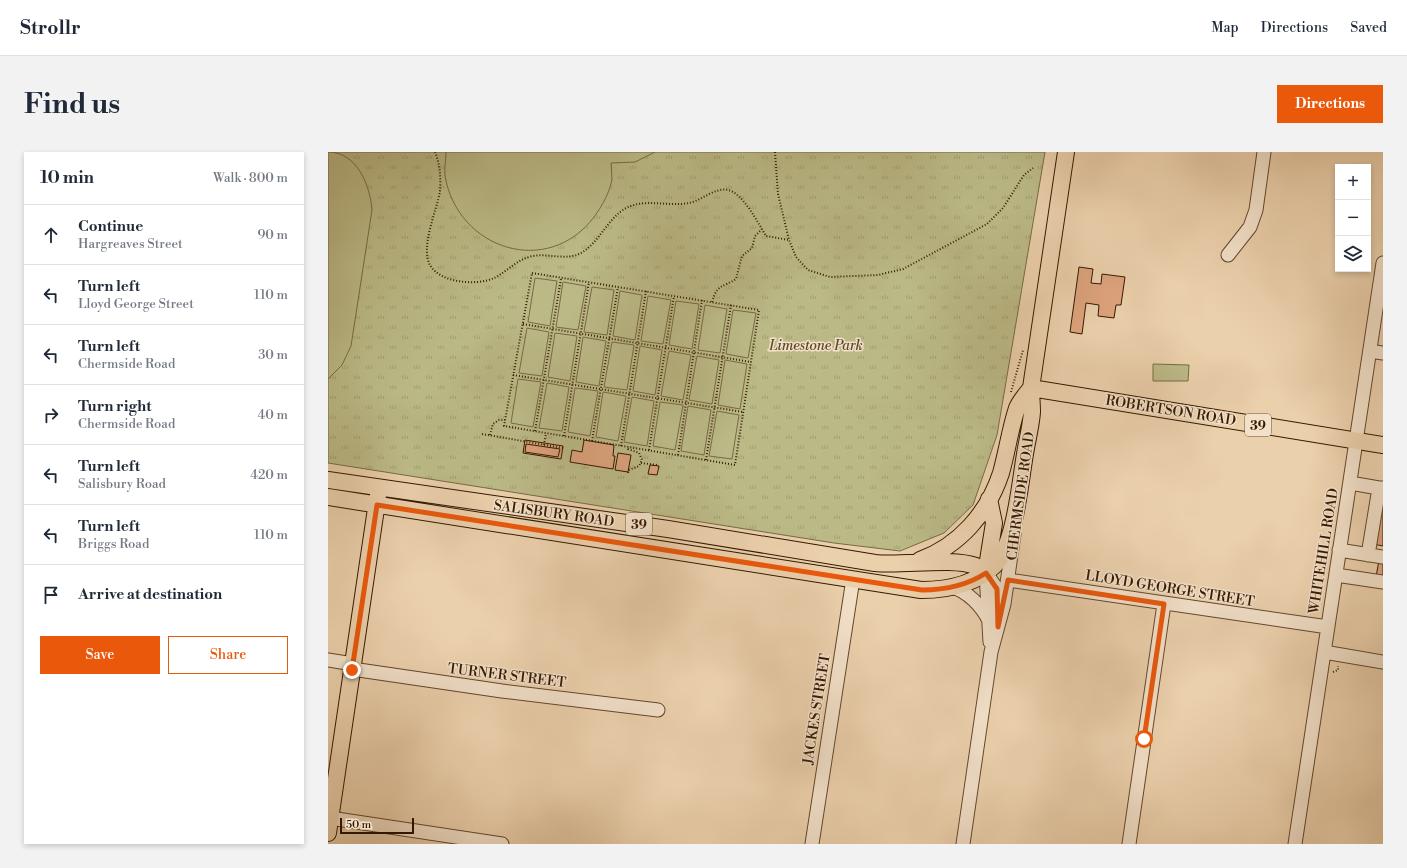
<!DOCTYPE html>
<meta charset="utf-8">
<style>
body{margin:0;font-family:"Libre Bodoni",serif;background:#f2f2f3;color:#1f2937}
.controls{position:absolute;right:12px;top:12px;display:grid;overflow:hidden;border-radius:0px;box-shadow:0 2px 6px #0003}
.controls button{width:36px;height:36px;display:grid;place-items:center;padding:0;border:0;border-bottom:1px solid #e0e1e3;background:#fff;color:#1f2937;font:20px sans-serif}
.scale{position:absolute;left:12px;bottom:10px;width:74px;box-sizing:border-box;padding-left:4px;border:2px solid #341900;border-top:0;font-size:11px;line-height:14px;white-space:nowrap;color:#341900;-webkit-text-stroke:3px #f2e0c9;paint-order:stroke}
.stop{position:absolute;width:12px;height:12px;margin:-9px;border:3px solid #ea580c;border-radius:50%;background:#fff}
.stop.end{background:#ea580c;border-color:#fff;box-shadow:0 1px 4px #0008}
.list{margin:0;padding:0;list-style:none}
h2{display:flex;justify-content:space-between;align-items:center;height:52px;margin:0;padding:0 16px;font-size:17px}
h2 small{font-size:13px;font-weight:400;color:#747a83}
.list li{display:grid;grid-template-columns:26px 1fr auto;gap:12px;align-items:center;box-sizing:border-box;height:60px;padding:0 16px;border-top:1px solid #e0e1e3}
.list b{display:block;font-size:15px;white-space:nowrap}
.list p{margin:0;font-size:13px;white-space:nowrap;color:#747a83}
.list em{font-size:13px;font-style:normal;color:#747a83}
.actions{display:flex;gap:8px;padding:12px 16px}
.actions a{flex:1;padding:9px 0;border:1px solid #ea580c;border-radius:0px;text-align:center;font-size:14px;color:#ea580c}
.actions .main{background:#ea580c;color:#fff}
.icon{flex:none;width:22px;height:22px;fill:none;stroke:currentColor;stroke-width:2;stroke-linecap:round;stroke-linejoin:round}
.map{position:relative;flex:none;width:1055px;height:692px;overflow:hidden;border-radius:0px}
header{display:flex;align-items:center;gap:24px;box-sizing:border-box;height:56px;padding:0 20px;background:#fff;border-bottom:1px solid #e0e1e3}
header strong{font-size:19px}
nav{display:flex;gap:22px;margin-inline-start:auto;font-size:14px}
.intro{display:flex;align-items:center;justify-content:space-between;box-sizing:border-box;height:96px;padding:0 24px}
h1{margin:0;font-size:28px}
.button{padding:10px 18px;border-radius:0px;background:#ea580c;color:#fff;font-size:14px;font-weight:700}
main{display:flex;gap:24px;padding:0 24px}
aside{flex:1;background:#fff;border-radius:0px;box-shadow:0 2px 6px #0003}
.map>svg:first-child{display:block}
.park{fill:url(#park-tufts);stroke:#786a44}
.garden{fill:#bbba87;stroke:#786a44}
.building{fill:#dda37d;stroke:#341900}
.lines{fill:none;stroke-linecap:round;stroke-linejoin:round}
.minor-casing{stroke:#62472b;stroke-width:15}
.major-casing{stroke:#341900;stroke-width:18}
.path{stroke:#341900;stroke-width:2;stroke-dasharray:1 2;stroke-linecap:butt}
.minor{stroke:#f2e0c9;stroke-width:13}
.major{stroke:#ebd0ac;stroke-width:16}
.route{stroke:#ea580c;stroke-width:5}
.labels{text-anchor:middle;stroke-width:3;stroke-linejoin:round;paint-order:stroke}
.shield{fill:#f2e0c9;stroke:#6d553c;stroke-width:1}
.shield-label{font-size:13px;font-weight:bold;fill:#341900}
.park-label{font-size:14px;font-style:italic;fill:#5c4928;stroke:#f2e0c9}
.street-label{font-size:14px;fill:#341900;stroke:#f2e0c9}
</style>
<header>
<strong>Strollr</strong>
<nav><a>Map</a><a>Directions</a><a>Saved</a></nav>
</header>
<div class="intro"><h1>Find us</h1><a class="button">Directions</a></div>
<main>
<aside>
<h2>10 min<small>Walk · 800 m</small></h2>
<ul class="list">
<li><svg class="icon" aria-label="ahead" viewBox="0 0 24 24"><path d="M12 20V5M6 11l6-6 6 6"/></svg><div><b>Continue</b><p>Hargreaves Street</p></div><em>90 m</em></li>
<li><svg class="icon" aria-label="left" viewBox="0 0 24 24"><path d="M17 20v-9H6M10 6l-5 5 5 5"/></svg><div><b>Turn left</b><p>Lloyd George Street</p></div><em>110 m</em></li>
<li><svg class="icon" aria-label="left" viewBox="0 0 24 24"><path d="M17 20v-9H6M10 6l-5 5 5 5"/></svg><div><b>Turn left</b><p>Chermside Road</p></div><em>30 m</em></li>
<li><svg class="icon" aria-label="right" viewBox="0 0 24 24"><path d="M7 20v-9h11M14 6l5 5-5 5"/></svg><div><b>Turn right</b><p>Chermside Road</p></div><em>40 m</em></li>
<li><svg class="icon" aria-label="left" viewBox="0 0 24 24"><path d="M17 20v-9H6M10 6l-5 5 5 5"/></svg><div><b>Turn left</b><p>Salisbury Road</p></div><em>420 m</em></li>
<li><svg class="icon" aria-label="left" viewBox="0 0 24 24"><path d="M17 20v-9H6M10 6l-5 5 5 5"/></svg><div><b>Turn left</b><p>Briggs Road</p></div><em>110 m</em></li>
<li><svg class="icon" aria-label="arrive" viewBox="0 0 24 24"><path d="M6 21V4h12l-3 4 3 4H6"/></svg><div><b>Arrive at destination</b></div></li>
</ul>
<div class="actions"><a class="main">Save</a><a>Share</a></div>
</aside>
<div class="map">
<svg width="1055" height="692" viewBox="0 0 1055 692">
<defs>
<pattern id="park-tufts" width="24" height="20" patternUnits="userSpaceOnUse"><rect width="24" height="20" fill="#bbba87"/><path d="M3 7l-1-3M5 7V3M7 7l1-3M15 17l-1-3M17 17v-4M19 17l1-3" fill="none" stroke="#a19f73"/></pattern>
</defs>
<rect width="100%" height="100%" fill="#ebd0ac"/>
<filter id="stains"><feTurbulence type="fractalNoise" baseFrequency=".005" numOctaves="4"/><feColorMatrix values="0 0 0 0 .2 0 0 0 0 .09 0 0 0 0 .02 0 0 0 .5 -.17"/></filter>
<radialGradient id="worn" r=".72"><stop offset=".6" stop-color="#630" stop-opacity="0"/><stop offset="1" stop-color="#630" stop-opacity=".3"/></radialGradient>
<path class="park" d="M0,0h717l-48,283 -24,70 -29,28 -44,18 -66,-8 -506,-80z"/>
<path class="garden" d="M0,0c29,0 42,33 44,58l-21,136 -9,19 -14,14z
M118,0h209l-20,10 -24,1c0,5 1,11 1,16 -2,13 -10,27 -18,38 -46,61 -136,33 -149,-41 -1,-7 1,-16 1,-24z
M207,126l22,3 -7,45 -22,-4z
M235,130l23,4 -8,44 -22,-3z
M264,135l22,3 -7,45 -23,-3z
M292,139l22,4 -7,45 -22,-4z
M320,144l23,4 -8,44 -22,-3z
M348,149l23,3 -7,45 -23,-4z
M377,153l22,4 -7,44 -22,-3z
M405,158l23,3 -8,45 -22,-4z
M199,176l22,4 -7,44 -23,-3z
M227,181l22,3 -7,45 -22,-4z
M255,185l23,4 -7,45 -23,-4z
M284,190l22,3 -7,45 -23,-3z
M312,194l22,4 -7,45 -22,-4z
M341,199l22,4 -8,45 -22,-4z
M369,204l22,4 -7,44 -23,-4z
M397,208l22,4 -7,45 -22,-4z
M825,212l36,1 -1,16h-35z
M190,227l23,3 -8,45 -22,-4z
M219,231l22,4 -7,44 -23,-3z
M247,236l23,3 -8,45 -22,-4z
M275,240l23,4 -8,45 -22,-4z
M304,245l22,4 -7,45 -23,-4z
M332,250l23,3 -8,45 -22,-4z
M360,254l23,4 -7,45 -23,-4z
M389,259l22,4 -7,44 -23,-3z"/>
<path class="building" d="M751,115l14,2 -2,14 10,1 1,-10 23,3 -4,28h-5l-2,13 -16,-2 1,-11 -13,-2 -4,31 -12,-2z
M197,288l38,6 -2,13 -38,-6z
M256,288l30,5 -1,11h2l-2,13 -43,-7 2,-12 10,2z
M198,292l34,5 -2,8 -33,-5z
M290,301l13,2 -3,17 -13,-2z
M322,313l9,1 -2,9 -9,-1z
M1051,354l4,1v39l-10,-2z
M1051,408h4v18l-7,-1z"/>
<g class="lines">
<g class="minor-casing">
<path id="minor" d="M900,103l22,-28 6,-17 8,-58
M1042,199l13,2
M1022,331l29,5
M1011,398l44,7
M1040,403l11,-67h4
M658,421l4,69
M658,421l11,16 1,21
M1008,423l47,7
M680,428l320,47
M624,435c15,4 30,19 37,34
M996,500l59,10
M0,508l25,4
M24,517l150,22 156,19
M2,666l172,26
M484,692l41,-265
M635,692l28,-192 13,-48 10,-70
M801,692l35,-240
M967,692l88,-581"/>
</g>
<g class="major-casing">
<path id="major" d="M703,236l352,57
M0,328l340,49 207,34c29,3 76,-6 101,3 3,1 6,5 10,7
M0,345l593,93c27,0 54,-5 74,-25 20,-21 25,-82 30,-111 2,-13 6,-28 7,-42 0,-8 -1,-16 -1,-24l35,-236
M592,408c39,-14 68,-47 81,-87 6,-21 9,-44 16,-65 3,-7 9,-14 14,-20
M658,421l8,-50 -5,-24
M0,681l50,-338"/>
</g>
<path class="path" d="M107,0c5,12 6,26 5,39 -3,19 -20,56 -10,74 10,18 47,21 64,13 14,-7 23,-19 39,-22 15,-3 34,5 48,-3 18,-10 26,-34 45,-45 19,-10 43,-1 63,-5 12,-2 26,-16 39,-13 15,3 30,33 38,46l23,4
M447,0l3,42 11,46 7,17 12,13 22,7 48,-2 25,-6 84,-45 16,-16 21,-33 9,-7
M204,121l227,37 -24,155 -231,-39z
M384,150c5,-18 10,-14 24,-23l6,-23 10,-8 3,-12 7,-7
M195,172l228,38
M185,223l230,37
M683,240l12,-42
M207,279l26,-152
M154,282l81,14
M162,283l3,-11 6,-4h6
M236,284l25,-154
M264,289l26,-154
M216,293l2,-12
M293,294l25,-155
M321,298l25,-154
M350,303l24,-155
M378,308l25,-155
M313,311l16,2
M300,321l1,-3 10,-4 3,-6 -3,-7 -11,-4 1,-2
M1005,520l5,-2v-4"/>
<use href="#minor" class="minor"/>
<use href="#major" class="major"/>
</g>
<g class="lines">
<path class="route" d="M24,518l25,-165 545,85c22,0 44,-4 64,-17l11,16 1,38 10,-47 156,24 -20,135"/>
</g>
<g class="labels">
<g class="shield">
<rect x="917" y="262" width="26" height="22" rx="3"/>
<rect x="298" y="361" width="26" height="22" rx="3"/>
</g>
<g class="shield-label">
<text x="930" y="278">39</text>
<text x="311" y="377">39</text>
</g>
<g class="park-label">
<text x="488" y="198">Limestone Park</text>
</g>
<g class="street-label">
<text transform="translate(843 258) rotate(9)" y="5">ROBERTSON ROAD</text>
<text transform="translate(692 344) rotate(-82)" y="5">CHERMSIDE ROAD</text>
<text transform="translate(226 361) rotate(8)" y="5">SALISBURY ROAD</text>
<text transform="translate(995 399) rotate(-81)" y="5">WHITEHILL ROAD</text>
<text transform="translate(842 436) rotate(9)" y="5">LLOYD GEORGE STREET</text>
<text transform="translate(179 523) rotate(7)" y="5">TURNER STREET</text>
<text transform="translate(488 557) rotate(-81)" y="5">JACKES STREET</text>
</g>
</g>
<rect width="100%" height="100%" filter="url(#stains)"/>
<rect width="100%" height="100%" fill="url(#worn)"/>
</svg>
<div class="controls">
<button>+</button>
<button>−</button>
<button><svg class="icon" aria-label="layers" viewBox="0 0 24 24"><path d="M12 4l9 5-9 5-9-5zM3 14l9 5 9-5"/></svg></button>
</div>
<div class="scale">50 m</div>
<div class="stop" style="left:816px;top:587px"></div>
<div class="stop end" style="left:24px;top:518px"></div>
</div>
</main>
